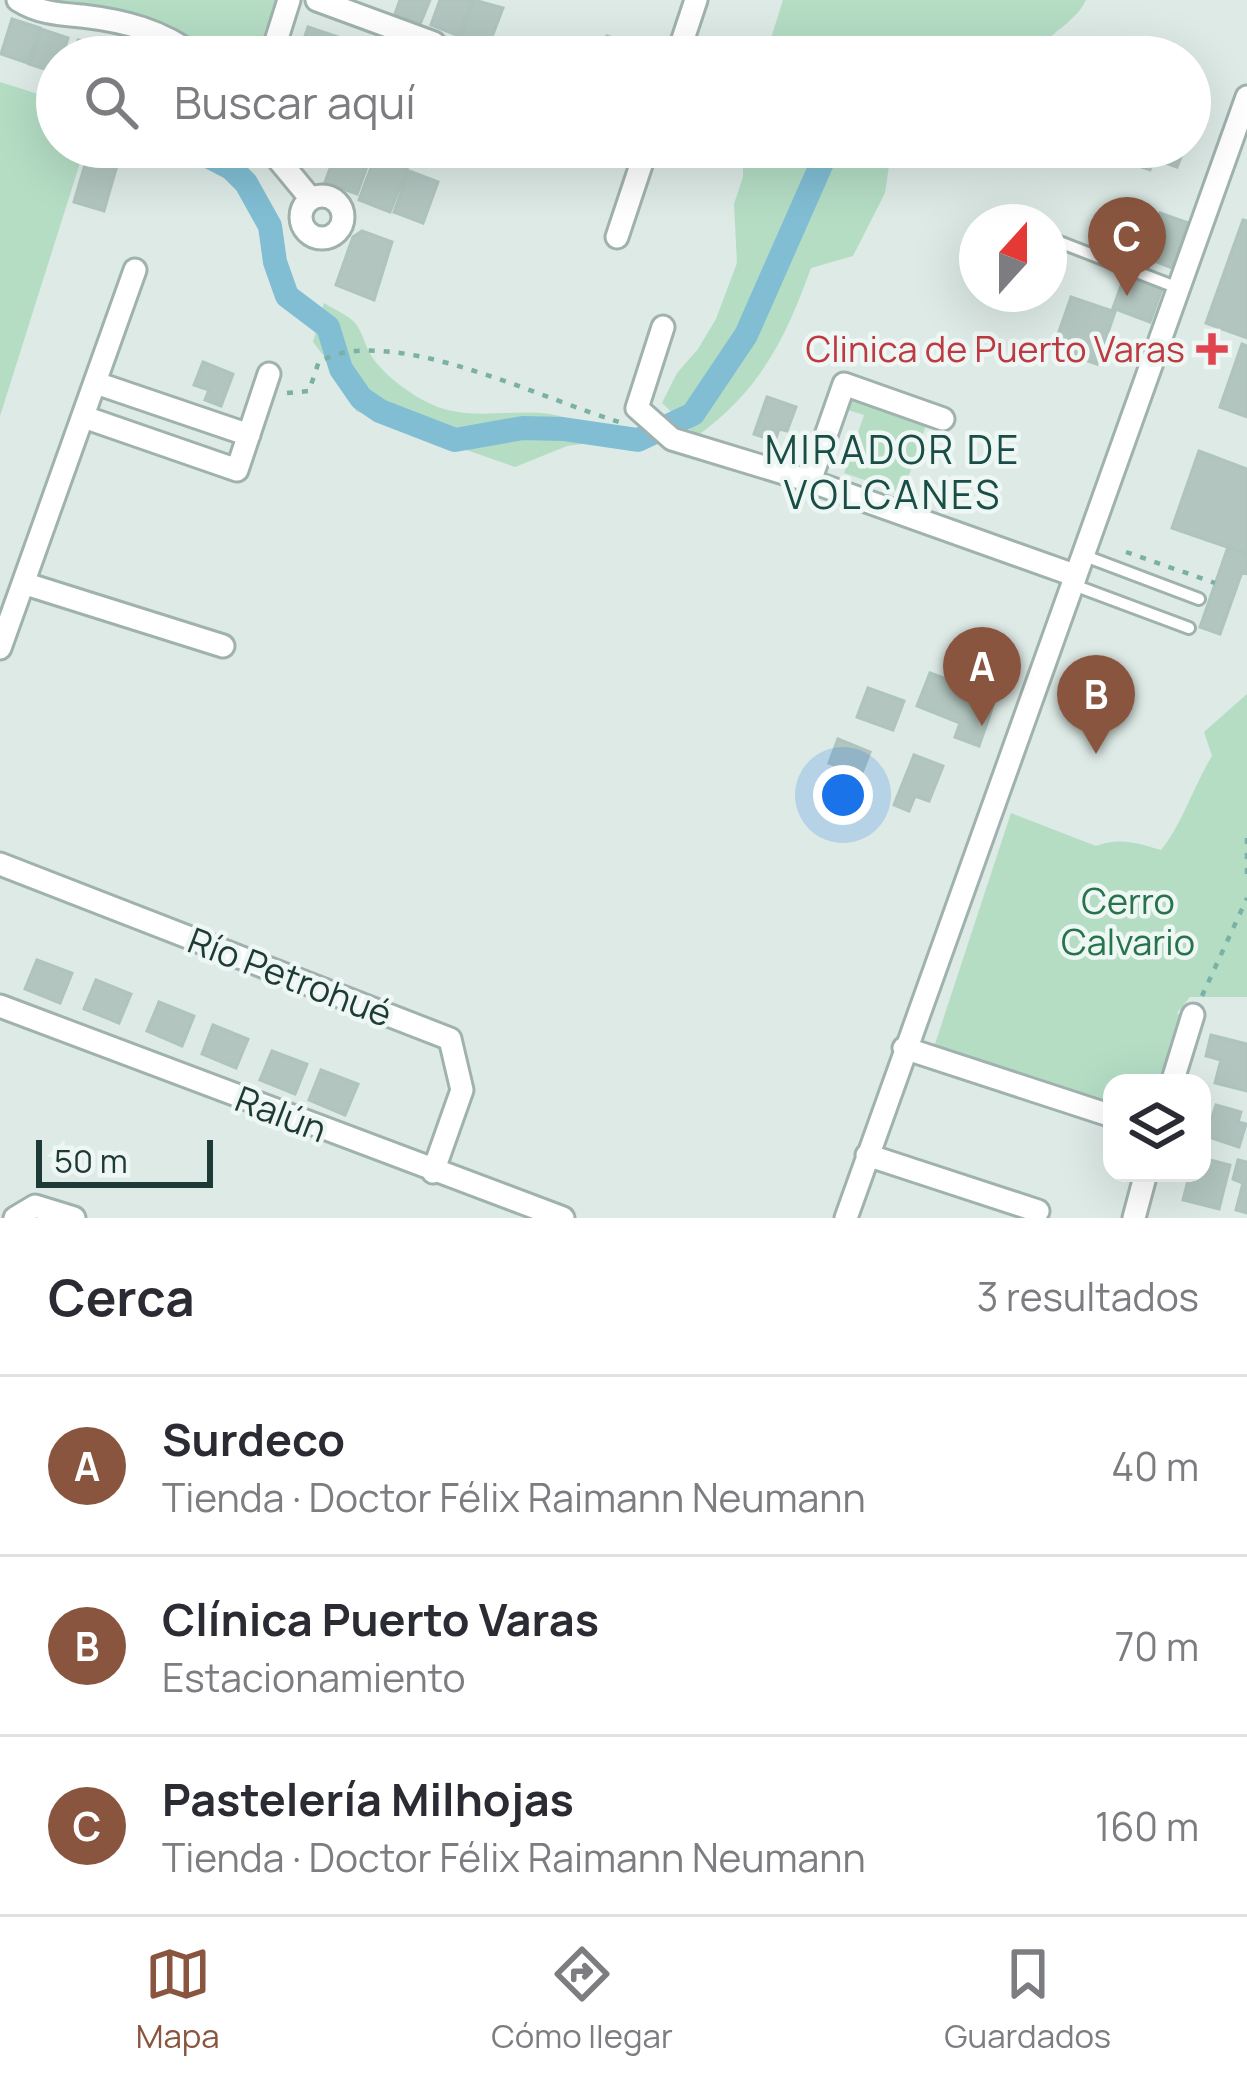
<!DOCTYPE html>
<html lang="es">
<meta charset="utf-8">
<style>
body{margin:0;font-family:Manrope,sans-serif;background:#f7f7f7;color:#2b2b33}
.controls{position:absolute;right:36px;bottom:36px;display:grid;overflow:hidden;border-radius:24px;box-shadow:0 12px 48px #0002}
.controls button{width:108px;height:108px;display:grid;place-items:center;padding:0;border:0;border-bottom:3px solid #e1e1e2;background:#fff;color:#2b2b33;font:60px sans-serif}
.compass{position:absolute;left:959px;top:204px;width:108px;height:108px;border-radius:50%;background:#fff;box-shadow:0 12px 48px #0002;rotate:21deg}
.scale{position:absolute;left:36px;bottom:30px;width:177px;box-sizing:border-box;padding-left:12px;border:6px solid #1e3a36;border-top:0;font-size:33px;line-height:42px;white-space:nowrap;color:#1e3a36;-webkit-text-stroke:9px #eef7f3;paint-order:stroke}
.you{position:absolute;left:843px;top:795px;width:42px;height:42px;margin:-30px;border:9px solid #fff;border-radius:50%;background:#1a73e8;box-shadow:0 0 0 18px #1a73e833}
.badge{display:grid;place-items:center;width:78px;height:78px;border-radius:50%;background:#89553e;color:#fff;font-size:39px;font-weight:700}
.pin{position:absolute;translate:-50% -99px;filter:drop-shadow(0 3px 6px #0008)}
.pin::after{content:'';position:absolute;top:63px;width:42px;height:36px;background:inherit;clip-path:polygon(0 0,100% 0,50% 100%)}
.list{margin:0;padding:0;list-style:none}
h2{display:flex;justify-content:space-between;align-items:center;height:156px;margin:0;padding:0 48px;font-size:51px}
h2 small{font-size:39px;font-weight:400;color:#7c7c81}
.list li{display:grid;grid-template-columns:78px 1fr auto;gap:36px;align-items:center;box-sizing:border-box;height:180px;padding:0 48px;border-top:3px solid #e1e1e2}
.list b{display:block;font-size:45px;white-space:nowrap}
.list p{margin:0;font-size:39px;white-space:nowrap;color:#7c7c81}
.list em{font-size:39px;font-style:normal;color:#7c7c81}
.icon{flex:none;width:66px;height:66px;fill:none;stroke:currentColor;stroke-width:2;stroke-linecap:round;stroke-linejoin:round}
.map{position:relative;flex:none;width:1247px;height:1218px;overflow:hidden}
.search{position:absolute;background:#fff;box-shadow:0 12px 48px #0002;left:36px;right:36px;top:36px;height:132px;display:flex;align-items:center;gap:30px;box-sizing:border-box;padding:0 42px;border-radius:66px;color:#7c7c81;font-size:45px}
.sheet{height:696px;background:#fff}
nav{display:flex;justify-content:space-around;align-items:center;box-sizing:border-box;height:168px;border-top:3px solid #e1e1e2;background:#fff;font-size:33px;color:#7c7c81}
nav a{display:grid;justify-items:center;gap:6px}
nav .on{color:#89553e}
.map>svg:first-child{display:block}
.green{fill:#b4ddc4}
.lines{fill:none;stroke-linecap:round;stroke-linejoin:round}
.canal{stroke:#81bed4;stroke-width:24}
.building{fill:#b2c5bf;stroke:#afc4be;stroke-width:3}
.service-casing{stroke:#a0b2ae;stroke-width:16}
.minor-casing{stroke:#a0b2ae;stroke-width:27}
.path{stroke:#7bb0a5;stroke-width:4.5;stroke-dasharray:6 9;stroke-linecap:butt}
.service{stroke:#fff;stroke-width:10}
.minor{stroke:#fff;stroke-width:21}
.health-dot{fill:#e0444e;stroke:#eef7f3;stroke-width:4.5}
.labels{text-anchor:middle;stroke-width:9;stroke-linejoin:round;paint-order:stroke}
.health-label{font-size:36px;fill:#be3a42;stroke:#eef7f3;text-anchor:end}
.park-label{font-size:36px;fill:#26734c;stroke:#eef7f3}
.street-label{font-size:36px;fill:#1e3a36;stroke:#eef7f3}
.neighbourhood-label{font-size:39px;letter-spacing:3px;fill:#194d46;stroke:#eef7f3}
</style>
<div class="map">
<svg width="1247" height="1218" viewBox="0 0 1247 1218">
<rect width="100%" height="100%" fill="#ddeae6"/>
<path class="green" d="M34,0h251l-18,57h-58l-45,-33z
M783,0h303c-10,22 -38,34 -56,57h-265z
M0,82l57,18v47h28l-85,269z
M743,147h155l-8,12 -5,34 -32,63 -42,12c-26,72 -51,122 -114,168l-35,-33 15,-30 21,-24 18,-30 21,-56 -3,-59 9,-27z
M324,303c9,6 24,12 31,20 8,9 10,24 17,34 15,22 50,47 76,53 52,13 113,-17 150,32l-31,4 -52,21 -159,-56 -9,-25 -34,-44z
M849,396l78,26 -24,71 -59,-20 20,-58 -19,-6z
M1247,694v303h-57l-13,16 6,4 -20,66h-51v24l-179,-57 78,-237 85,33c24,-9 41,-3 65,4 20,-23 33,-65 51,-94l-8,-24z"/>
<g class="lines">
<path class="canal" d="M202,153l29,15 15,15 24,43 5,36 12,34 41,31 13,42 20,29 19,13 75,29 68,-12 40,1 75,11 55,-26 53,-79 83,-188"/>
</g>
<path class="building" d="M400,0h30l-10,24 -25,-10z
M440,0h32l-13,36 -28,-11z
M474,0l29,8 -15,39 -27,-10z
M12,19l28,9 -12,35 -27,-9z
M308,27l42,14 -5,16h-47z
M41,29l27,9 -6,19h-5v16l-28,-9z
M607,36l24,8 -5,13h-26z
M78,40l27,8 -3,9h-30z
M338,147l35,3 -16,44 -32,-12z
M1124,147h61l-8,20 -22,-8 -5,11 -31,-11z
M375,157l32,12 -17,43 -31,-12z
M86,161l30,8 -12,42 -30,-9z
M409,171l29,11 -15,41 -29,-11z
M1160,213l28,10 -16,45 -28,-11z
M1243,220l4,1v117l-41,-15z
M362,231l30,11 -18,58 -38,-15 17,-48z
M1125,275l37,14 -12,33 -37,-14z
M1071,297l44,15 -18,52 -44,-15z
M1242,344l5,2v71l-27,-10z
M203,362l30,12 -12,32 -16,-6 4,-10 -15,-5z
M767,397l29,10 -9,24 -8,-2 -4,12 -21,-7z
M1199,451l48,18v85l-75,-26z
M1228,547l19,7v20l-5,-2 -22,62 -20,-7z
M930,673l66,24 -17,49 -24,-9 5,-14 -43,-17z
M868,688l36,13 -11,29 -36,-13z
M838,739l32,13 -9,23 -32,-12z
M914,755l29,11 -14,35 -14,-5 -6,15 -15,-6z
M37,960l35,13 -12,30 -35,-14z
M96,980l35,14 -12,29 -35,-14z
M159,1002l35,14 -12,30 -35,-15z
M213,1025l35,14 -12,29 -34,-14z
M1211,1035l36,9v47l-32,-8 6,-23 -15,-4z
M272,1051l35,13 -12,30 -35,-14z
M321,1070l37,14 -13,31 -36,-15z
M1216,1105l25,7 -3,10 8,2 -7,23 -33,-11z
M1202,1158l28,7 -11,44 -36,-9 7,-27h12z
M1238,1160l9,2v51l-11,-3 7,-27 -10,-4z"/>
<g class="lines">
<g class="service-casing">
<path id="service" d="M1049,238l129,50
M1085,556l114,43
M1071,584l118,44"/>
</g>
<g class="minor-casing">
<path id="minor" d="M18,0c21,13 40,14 64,16 42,5 80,14 114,41
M317,0l117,43
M271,57l18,-57
M677,57l19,-57
M268,147l43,52
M301 217a21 21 0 1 1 42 0a21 21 0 1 1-42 0Z
M617,237l30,-90
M663,327l-26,81 35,31 138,42 264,94
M96,383l153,52
M84,417l153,53 32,-96
M810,481l34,-97 99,35
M26,584l197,62
M0,648l135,-378
M0,864l450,175 12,51 -29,82
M0,1006l563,212
M904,1048l208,68
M1172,1083l21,-68
M867,1155l171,56
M15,1218l20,-12 39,12
M846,1218l401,-1121
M1134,1218l12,-45"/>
</g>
<path class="path" d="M287,393l22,-2 10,-30c11,-4 24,-10 36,-10 79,-6 187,47 264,71
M1126,552l89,31
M1247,838v41
M1202,996l45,-98"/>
<use href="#service" class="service"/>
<use href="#minor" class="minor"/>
</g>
<path class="health-dot" d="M1206 331h12v12h12v12h-12v12h-12v-12h-12v-12h12z"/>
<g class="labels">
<g class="health-label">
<text x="1185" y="362">Clinica de Puerto Varas</text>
</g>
<g class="park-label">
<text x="1128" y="914">Cerro<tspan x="1128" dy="41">Calvario</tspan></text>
</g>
<g class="street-label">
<text transform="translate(290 977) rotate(21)" y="13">Río Petrohué</text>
<text transform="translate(281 1114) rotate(21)" y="13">Ralún</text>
</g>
<g class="neighbourhood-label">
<text x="893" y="464">MIRADOR DE<tspan x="893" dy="45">VOLCANES</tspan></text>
</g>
</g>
</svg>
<div class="controls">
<button><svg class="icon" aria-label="layers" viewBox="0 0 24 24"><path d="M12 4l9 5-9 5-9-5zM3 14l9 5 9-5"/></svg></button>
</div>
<svg class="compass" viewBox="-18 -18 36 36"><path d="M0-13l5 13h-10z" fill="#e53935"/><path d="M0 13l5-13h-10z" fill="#7c7c81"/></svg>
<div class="scale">50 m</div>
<div class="you"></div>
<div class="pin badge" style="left:982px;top:726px">A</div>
<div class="pin badge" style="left:1096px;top:754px">B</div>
<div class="pin badge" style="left:1127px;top:296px">C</div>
<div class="search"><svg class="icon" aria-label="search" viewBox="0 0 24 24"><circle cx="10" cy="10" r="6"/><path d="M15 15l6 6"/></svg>Buscar aquí</div>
</div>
<section class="sheet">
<h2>Cerca<small>3 resultados</small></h2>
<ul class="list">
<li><span class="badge">A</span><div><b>Surdeco</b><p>Tienda · Doctor Félix Raimann Neumann</p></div><em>40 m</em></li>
<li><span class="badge">B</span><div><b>Clínica Puerto Varas</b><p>Estacionamiento</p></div><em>70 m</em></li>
<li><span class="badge">C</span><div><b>Pastelería Milhojas</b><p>Tienda · Doctor Félix Raimann Neumann</p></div><em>160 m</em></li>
</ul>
</section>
<nav>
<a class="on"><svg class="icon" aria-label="map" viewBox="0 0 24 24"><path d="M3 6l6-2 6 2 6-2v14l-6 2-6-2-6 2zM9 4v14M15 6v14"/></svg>Mapa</a>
<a><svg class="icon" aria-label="directions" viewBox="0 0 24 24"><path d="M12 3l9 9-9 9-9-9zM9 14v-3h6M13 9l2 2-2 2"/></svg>Cómo llegar</a>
<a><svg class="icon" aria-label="saved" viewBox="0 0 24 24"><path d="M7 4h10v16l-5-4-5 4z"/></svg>Guardados</a>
</nav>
